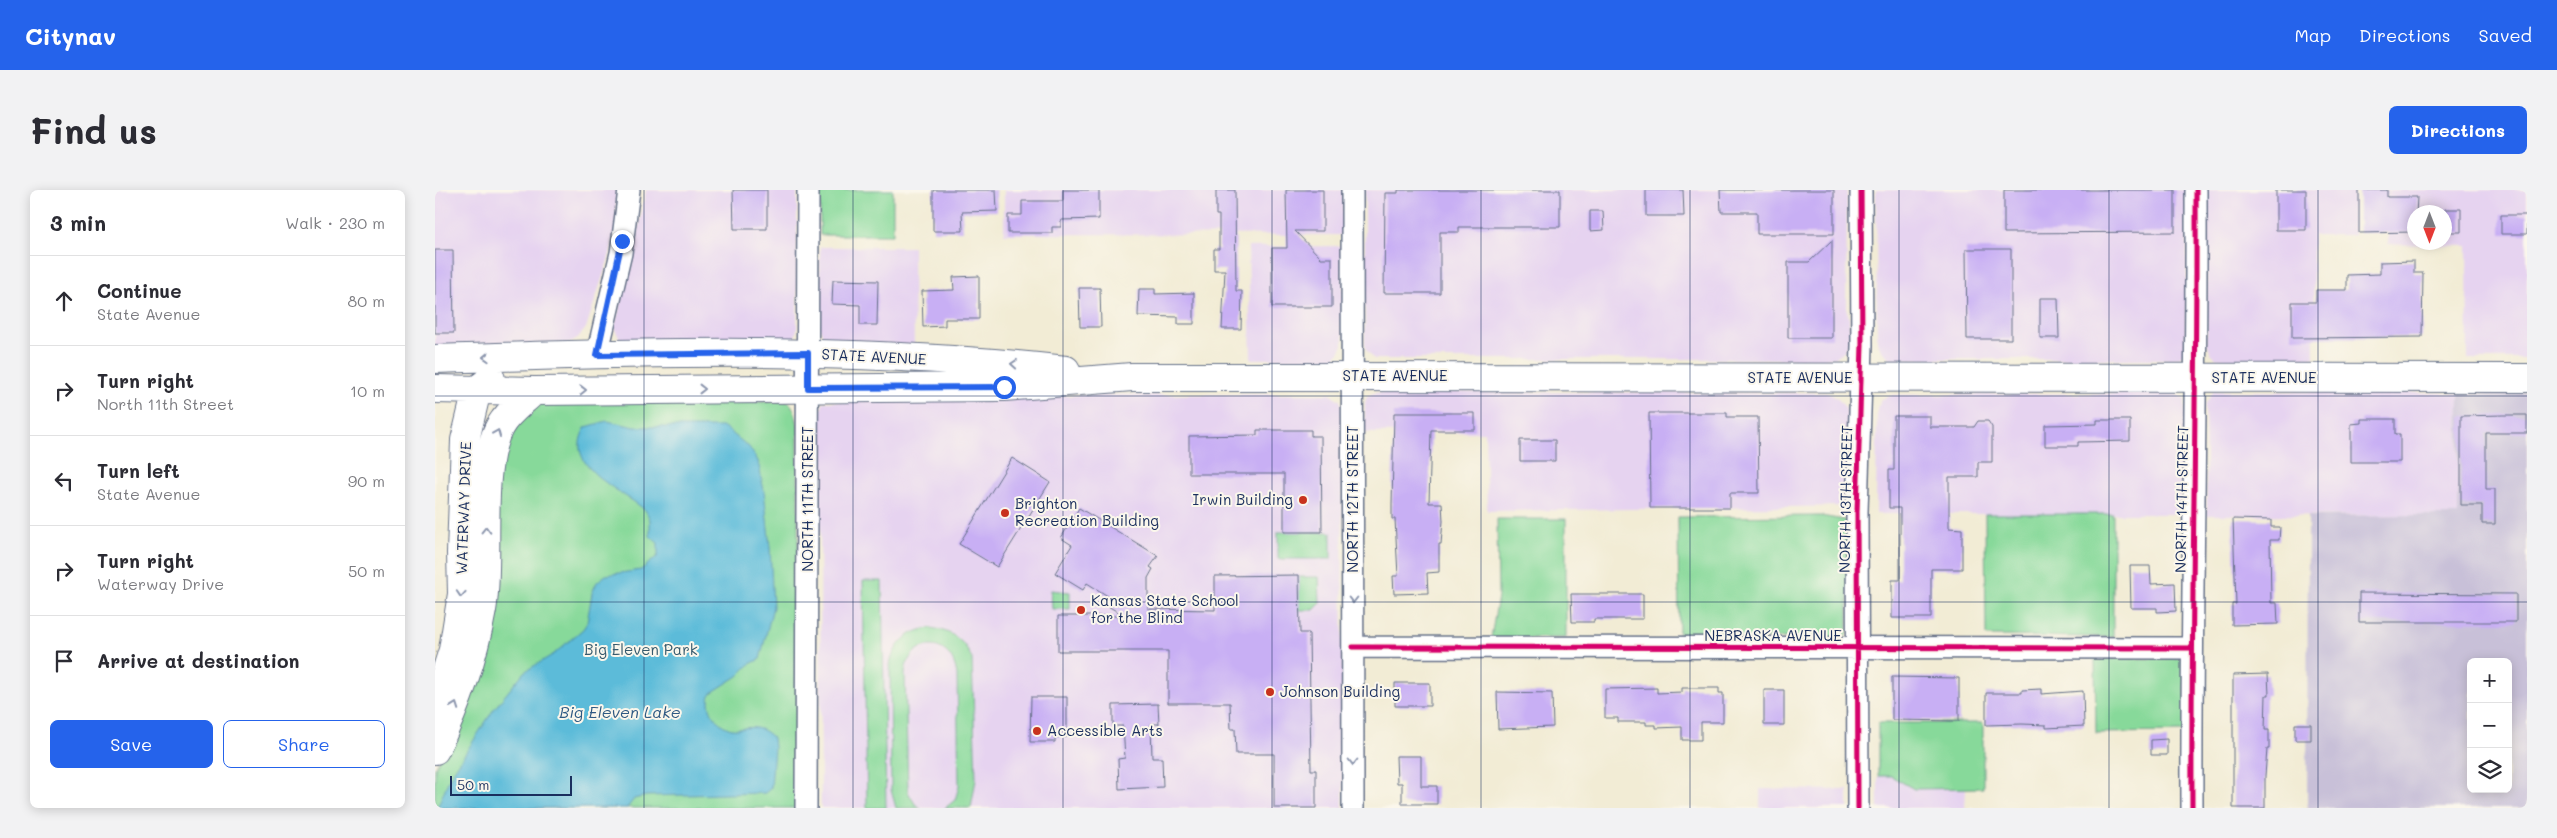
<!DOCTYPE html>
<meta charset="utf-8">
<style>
body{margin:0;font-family:Mali,sans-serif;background:#f2f2f3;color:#2b2b33}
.controls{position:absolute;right:15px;bottom:15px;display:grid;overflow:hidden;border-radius:8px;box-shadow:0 2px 12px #0003}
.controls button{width:45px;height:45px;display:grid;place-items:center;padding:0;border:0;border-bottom:1px solid #e1e1e2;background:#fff;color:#2b2b33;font:25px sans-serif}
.compass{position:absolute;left:1972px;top:15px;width:45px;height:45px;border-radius:50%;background:#fff;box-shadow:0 2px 12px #0003;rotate:180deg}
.scale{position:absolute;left:15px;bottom:12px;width:122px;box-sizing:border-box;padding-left:5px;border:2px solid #1b2f5e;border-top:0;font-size:14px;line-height:18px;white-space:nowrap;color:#1b2f5e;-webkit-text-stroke:4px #fbf7ec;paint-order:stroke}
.stop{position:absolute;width:15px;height:15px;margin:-11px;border:4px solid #2563eb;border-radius:50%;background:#fff}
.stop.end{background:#2563eb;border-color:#fff;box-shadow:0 1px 5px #0008}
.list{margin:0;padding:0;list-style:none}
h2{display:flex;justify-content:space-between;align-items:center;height:65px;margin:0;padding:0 20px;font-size:21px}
h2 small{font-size:16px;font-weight:400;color:#7c7c81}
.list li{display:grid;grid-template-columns:32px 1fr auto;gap:15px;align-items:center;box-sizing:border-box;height:90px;padding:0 20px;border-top:1px solid #e1e1e2}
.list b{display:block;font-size:19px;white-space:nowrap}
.list p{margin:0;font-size:16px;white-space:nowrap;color:#7c7c81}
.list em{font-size:16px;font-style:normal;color:#7c7c81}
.actions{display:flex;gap:10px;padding:15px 20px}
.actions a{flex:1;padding:11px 0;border:1px solid #2563eb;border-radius:8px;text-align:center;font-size:18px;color:#2563eb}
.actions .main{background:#2563eb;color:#fff}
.icon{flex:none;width:28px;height:28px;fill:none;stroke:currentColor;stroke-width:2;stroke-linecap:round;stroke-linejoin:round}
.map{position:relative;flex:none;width:2092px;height:618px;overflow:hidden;border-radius:8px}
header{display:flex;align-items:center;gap:30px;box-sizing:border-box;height:70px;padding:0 25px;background:#2563eb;color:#fff}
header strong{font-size:24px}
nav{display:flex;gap:28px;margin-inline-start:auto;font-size:18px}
.intro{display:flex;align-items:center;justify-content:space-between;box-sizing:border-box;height:120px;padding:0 30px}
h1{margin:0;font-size:35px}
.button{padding:12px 22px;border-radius:8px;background:#2563eb;color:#fff;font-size:18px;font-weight:700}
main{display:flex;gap:30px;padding:0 30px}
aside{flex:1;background:#fff;border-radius:8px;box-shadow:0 2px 12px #0003}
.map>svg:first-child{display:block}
.built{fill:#e6d3f0;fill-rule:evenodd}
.industrial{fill:#c8c0d8;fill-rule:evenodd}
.green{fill:#87d99a;stroke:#51847c}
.water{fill:#5bbbd9;stroke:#3b759c}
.building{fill:#c8aff4}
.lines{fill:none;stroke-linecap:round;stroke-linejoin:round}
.minor-casing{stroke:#667188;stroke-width:24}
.major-casing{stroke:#667188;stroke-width:30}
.minor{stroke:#fff;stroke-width:21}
.major{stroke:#fff;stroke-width:28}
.cycleway-casing{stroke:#fbf7ec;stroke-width:8}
.cycleway{stroke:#d6006c;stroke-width:5}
.oneway{stroke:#8d97ae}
.route{stroke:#2563eb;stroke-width:6}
.grid{fill:none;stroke:#1b2f5e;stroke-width:1;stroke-opacity:0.55}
.poi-dot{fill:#c8321e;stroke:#fbf7ec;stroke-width:2}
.labels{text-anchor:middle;stroke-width:4;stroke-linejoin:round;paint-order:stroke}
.street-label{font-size:15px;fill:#1b2f5e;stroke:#fbf7ec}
.poi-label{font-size:15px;fill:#1b2f5e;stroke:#fbf7ec;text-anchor:start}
.park-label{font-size:15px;fill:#365a6d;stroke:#fbf7ec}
.water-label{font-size:16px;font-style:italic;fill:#2e5983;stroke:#fbf7ec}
</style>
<header>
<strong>Citynav</strong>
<nav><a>Map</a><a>Directions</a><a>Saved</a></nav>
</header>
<div class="intro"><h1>Find us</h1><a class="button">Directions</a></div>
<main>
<aside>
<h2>3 min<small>Walk · 230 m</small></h2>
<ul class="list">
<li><svg class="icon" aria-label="ahead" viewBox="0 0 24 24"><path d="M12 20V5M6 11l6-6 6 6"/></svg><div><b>Continue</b><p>State Avenue</p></div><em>80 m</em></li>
<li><svg class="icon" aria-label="right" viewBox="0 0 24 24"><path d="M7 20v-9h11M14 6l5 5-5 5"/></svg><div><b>Turn right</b><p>North 11th Street</p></div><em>10 m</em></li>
<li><svg class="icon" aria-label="left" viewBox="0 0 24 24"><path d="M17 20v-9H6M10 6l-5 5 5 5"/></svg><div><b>Turn left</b><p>State Avenue</p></div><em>90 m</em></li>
<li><svg class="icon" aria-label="right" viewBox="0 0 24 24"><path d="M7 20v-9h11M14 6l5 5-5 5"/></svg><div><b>Turn right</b><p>Waterway Drive</p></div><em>50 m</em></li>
<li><svg class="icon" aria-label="arrive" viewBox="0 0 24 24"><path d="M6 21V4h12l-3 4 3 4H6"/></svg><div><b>Arrive at destination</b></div></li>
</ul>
<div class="actions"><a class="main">Save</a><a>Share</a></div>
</aside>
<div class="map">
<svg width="2092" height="618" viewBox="0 0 2092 618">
<rect width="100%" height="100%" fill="#fbf7ec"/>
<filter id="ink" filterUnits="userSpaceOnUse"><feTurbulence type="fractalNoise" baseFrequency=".02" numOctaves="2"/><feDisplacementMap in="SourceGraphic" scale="10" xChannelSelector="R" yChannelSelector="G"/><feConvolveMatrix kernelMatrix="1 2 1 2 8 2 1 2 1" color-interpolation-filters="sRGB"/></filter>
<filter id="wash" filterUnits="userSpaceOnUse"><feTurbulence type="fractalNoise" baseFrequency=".0096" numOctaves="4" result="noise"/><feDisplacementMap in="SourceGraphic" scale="20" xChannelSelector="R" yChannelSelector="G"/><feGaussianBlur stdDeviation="1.12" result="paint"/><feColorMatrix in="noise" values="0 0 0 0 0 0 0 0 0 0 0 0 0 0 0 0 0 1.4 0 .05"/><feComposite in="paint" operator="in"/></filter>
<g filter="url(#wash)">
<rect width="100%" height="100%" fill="#f2ecd5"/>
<path class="built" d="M0,0h181v39l-5,22 -25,77 -7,9 -10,6 -134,7z
M211,0h151v139l-2,8 -5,4h-169l-7,-13 18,-64z
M569,0h339v45l-339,-1z
M930,0h482l-1,118 3,9 1,21 -4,11 -11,9 -13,1h-448l-8,-9 -1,-6z
M1441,0h312l-3,162 -7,6 -8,1h-279l-10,-9 -4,-9z
M1772,0h147v45h-41l1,123 -89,1 -9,-1 -5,-5 -4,-10z
M1953,0h139v169h-59l-1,-113 -79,-2zM1980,22h30v30h-30z
M908,56v99l-8,14h-84l-3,-112z
M385,57h93l1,102 -88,-7 -7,-15z
M1779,201l245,2 -1,123 -251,-1 -2,-110z
M952,202l442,1 10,7 7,9 2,9 -1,88 -360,5 -2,-79 -120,1v-30l2,-7 7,-3z
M1739,203l11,6v115h-309l1,-106 5,-9 11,-4z
M895,204l10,6 2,10 1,398h-522l-1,-396 4,-10 270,-7z
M1443,586h13l23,13h52l-1,19h-87z
M1325,599l88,1v18h-88z"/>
<path class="industrial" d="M2092,202v416h-220l1,-292 150,-1 1,-122zM2036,472h37v127h-37z"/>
<path class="green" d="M385,0h73v45h-73z
M105,212h249l5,7 4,15v384h-363v-40l29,-59 37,-276z
M1550,324h128v123l-127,-1z
M1386,326l23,4 4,4v108l-2,4 -10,2h-157l-1,-121z
M1062,329h69v119h-75l7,-42z
M843,342h53v27h-53z
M864,387h20l1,27 -6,6h-15z
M428,391h19l4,227h-19z
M616,400l19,2v17h-18z
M496,438c20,3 34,12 41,31l4,120 -5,29h-26l10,-8 4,-14 -2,-110c-4,-40 -48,-39 -52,-3l3,119 7,12 6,4h-25l-5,-18 -1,-126c5,-22 20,-34 41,-36z
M1745,468l4,3 3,71 -91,1 -1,-74z
M1443,533h105v65l-69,1 -23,-13h-13z"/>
<path class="water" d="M172,231l28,6h89l25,20 9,14 6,30 6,56 3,60 -13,52 -10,5 -12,12 -27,17c-7,14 6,33 21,36 8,1 16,-3 24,-1 6,1 12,5 17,10l1,10 -3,40 -6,5 -119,3 -12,3 -7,9h-190l13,-31 44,-68 30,-37 30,-18 29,-25 4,-6 5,-30 5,-11 9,-7 35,-5 17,-14v-13l-8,-7v-16l-4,-9c-23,-21 -86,-44 -60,-84z"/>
<g id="blocks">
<path class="building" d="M298,0h34v39h-33z
M498,0h63l1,21 -35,1 1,19h-30z
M628,0h36v29l-38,1v7h-9v6h-44v-18h14v-14h41z
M781,0h19l1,101h6l-1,38h-19l3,-59h-11v-21h5v-34h-3z
M851,0h37v41h-28l26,27h11v49h-60v-59h15z
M963,0h162v37h-101v5h-19v61h-56l1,-100h13z
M1211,0h37l1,26h-38z
M1285,0h114v44h-77v-22h-36z
M1569,0h171v42l-171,1z
M1841,0h30v40h-30z
M1924,0h28v7h30l-2,35 -56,1z
M2010,19h16v23h-16z
M1155,21h13l1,19 -14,1z
M2066,25h26v19h-26z
M1397,50v98h-44v-76h21z
M1531,59h45v90h-44z
M0,60h18l1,83h-19z
M1979,71v12h9l-1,64 -130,1v-36h24v-12h31v-15l33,-1v-12z
M544,86v43h-34v7l-22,1 -1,-36 32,-1 -1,-13z
M398,90l45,1 -1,44h-17v-20l-28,-1z
M644,98h21l1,39h-21z
M704,99h16v5l39,-1v31h-16v-7l-40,-1z
M1605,108h18l1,40h-19z
M959,223h81v17h-44l-2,73h13l1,18 -2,23h-2v28l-12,1 1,20 -34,1 -1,-18h5l-3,-57h-3v-15z
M1214,223h78v4h31l1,76h-29v15h-80z
M2068,225h24v18h-41v56h9v35h-13v-19h-21v-89z
M1459,226h36v11h44l4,-6h10l4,6v35h-14v15h-29v51l13,1v40h-31v49h-39v-38h8v-72h-11v-38h5z
M1926,229h34v15h5v28h-49v-38l10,-1z
M1662,230h33v21l-52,1v4h-33v-21l52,-1z
M822,240h54v6h10l1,96h-38v-58h-95v-38l68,-1z
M1085,250h35v21h-35z
M577,268l38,24 -53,85 -38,-23z
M644,318l79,48 -8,11 3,2 -5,9v31l67,1v-34l84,-1 1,58h9l2,137h5v38h-42v-54h-38l-1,-25h-4l-1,-26h-62v-52h-110v-35h67l-19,-11 5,-7 -24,-15 -4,7 -28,-17 17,-28 -11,-7z
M1798,329l38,1v7h9l-1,13h-9l1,63h6l1,21 -46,1v-21h4z
M1695,376h20l1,18 24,-1 1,28 -19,1v-4h-26z
M1924,403l157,1v28h-157z
M1136,404h72v25h-49v3h-22z
M1833,484l1,21h-3l-1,35h4v19h-2l-2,27v32h-32v-133z
M1457,487l67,1v43l-67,-1z
M960,493h35v23h-35z
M1222,498v5l25,-1v-4h37v5h4v29h-22v18h-19v-13l-26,1v-3h-10v-3h-28v-4h-13v-29z
M1606,499v5l42,-3 1,35 -38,2v-3l-24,-1 -36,1v-32h36v-3z
M1329,500h20v35h-20z
M1062,502l55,1 1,34 -55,2z
M596,507h36v40h-12v5h-25z
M723,514l1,20h-8l1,34h10l1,29 -44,2 -1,-30 7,-1 -2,-32h-10v-21z
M1860,534h16v16h-16z
M1732,549v16h-16v-15z
M961,566h25v30h16v18h-35v-21h-5z"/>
</g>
</g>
<g filter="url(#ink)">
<use href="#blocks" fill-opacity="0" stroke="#667188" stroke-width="1"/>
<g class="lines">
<g class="minor-casing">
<path id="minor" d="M917,0l1,618
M162,165l24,-102 8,-63
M918,457l838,1
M371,618l2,-618
M1423,618l-1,-296 5,-167 -1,-155
M1757,618c-1,-206 5,-412 4,-618"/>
</g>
<g class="major-casing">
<path id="major" d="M0,169c210,-7 422,-13 631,11
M0,199l99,2 470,-4 128,-10 1395,1
M0,517l18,-57 9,-56 -1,-41 4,-113 12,-50 14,-11
M0,560c22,-45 38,-90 47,-140 9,-50 -6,-142 18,-184 8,-14 23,-24 34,-35"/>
</g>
<use href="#minor" class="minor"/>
<use href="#major" class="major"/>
<g class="cycleway-casing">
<path id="cycleway" d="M918,457l838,1
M1423,618l-1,-296 5,-167 -1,-155
M1757,618c-1,-206 5,-412 4,-618"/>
</g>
<use href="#cycleway" class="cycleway"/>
</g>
<defs><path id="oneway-chevron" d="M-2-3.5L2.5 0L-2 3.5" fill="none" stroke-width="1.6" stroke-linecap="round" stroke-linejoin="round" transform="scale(1.25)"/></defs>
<g class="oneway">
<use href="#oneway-chevron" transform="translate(51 167) rotate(178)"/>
<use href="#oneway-chevron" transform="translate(579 174) rotate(-175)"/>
<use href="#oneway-chevron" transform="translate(267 199)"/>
<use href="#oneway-chevron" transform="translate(148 200) rotate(-1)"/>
<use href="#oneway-chevron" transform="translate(62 243) rotate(-67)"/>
<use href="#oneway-chevron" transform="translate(51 340) rotate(-89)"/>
<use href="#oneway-chevron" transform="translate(26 404) rotate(94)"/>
<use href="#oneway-chevron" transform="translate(918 410) rotate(90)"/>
<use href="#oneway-chevron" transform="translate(20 516) rotate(-70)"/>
<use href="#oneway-chevron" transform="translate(918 572) rotate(90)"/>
</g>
</g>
<g class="lines" filter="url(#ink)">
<path class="route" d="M187,51l-25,114 211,-2v35l196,-1"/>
</g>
<path class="grid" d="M209,0v618M418,0v618M628,0v618M837,0v618M1046,0v618M1255,0v618M1464,0v618M1674,0v618M1883,0v618M0,206h2092M0,412h2092"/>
<g class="poi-dot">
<circle cx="868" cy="310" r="5"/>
<circle cx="570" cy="323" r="5"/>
<circle cx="646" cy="420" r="5"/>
<circle cx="835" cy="502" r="5"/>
<circle cx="602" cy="541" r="5"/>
</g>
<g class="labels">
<g class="street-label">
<text transform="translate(439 167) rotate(3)" y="5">STATE AVENUE</text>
<text x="960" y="191">STATE AVENUE</text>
<text x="1365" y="193">STATE AVENUE</text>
<text x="1829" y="193">STATE AVENUE</text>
<text transform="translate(373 309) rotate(-90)" y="5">NORTH 11TH STREET</text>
<text transform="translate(918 309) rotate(-90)" y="5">NORTH 12TH STREET</text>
<text transform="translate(1411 309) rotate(-89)" y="5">NORTH 13TH STREET</text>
<text transform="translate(1747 309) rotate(-89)" y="5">NORTH 14TH STREET</text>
<text transform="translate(29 318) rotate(-88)" y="5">WATERWAY DRIVE</text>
<text x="1338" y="451">NEBRASKA AVENUE</text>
</g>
<g class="poi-label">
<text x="858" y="315" text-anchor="end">Irwin Building</text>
<text x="580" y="319">Brighton<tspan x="580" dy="17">Recreation Building</tspan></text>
<text x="656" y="416">Kansas State School<tspan x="656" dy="17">for the Blind</tspan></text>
<text x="845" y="507">Johnson Building</text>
<text x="612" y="546">Accessible Arts</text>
</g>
<g class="park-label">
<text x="206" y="465">Big Eleven Park</text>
</g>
<g class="water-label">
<text x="185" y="528">Big Eleven Lake</text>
</g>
</g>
</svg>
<div class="controls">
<button>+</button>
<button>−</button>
<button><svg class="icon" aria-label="layers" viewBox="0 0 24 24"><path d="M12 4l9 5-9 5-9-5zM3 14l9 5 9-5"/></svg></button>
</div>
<svg class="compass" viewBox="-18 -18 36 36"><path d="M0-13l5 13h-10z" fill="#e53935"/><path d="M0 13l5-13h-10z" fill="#7c7c81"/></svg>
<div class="scale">50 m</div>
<div class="stop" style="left:569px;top:197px"></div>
<div class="stop end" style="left:187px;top:51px"></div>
</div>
</main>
